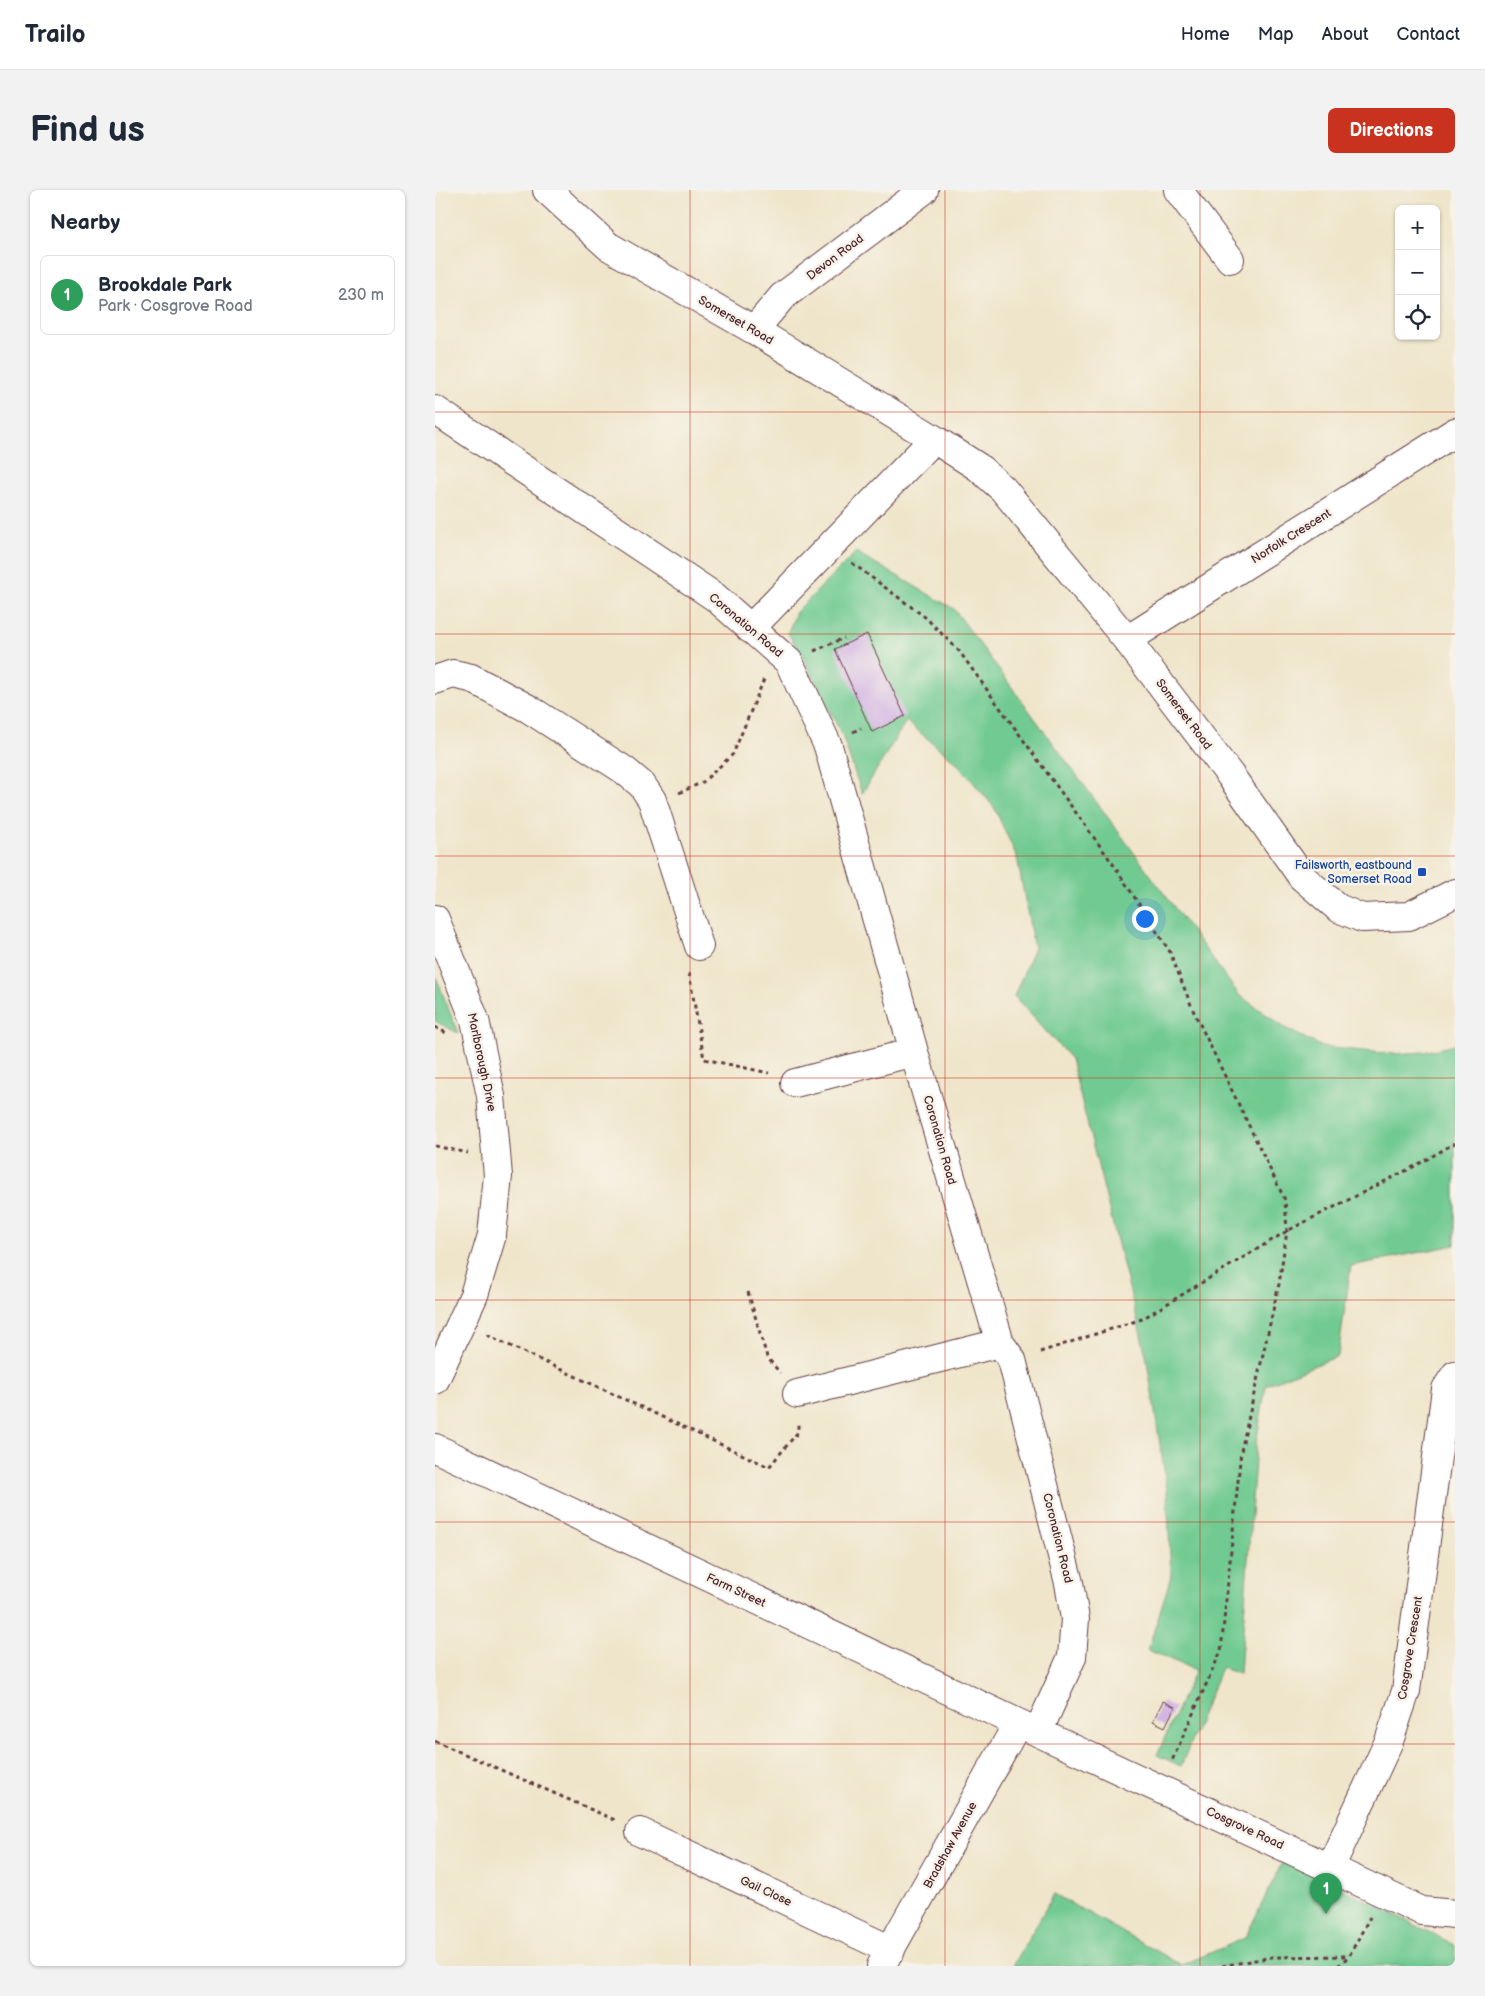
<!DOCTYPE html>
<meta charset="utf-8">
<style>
body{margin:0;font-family:"Balsamiq Sans",sans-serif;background:#f2f2f3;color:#1f2937}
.controls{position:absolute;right:15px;top:15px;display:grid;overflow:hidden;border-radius:8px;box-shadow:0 1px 4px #0004}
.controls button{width:45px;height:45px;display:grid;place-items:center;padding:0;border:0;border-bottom:1px solid #e0e1e3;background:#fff;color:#1f2937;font:25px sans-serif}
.you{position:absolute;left:709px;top:728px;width:18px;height:18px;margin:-12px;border:4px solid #fff;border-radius:50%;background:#1a73e8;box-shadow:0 0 0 8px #1a73e833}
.badge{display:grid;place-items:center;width:32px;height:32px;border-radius:50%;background:#c8321e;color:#fff;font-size:16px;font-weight:700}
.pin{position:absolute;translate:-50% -41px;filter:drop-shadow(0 1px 2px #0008)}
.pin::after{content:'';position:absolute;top:26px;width:18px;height:15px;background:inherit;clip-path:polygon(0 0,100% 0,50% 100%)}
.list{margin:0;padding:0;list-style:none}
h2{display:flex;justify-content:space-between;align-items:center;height:65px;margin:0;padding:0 20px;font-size:21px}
h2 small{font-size:16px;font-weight:400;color:#747a83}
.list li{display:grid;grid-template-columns:32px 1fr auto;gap:15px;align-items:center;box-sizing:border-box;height:80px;margin:0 10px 10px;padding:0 10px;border:1px solid #e0e1e3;border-radius:8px}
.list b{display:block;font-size:19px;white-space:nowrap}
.list p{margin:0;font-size:16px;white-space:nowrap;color:#747a83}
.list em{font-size:16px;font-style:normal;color:#747a83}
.icon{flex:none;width:28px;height:28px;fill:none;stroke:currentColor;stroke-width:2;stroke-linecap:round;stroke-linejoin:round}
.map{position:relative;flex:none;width:1020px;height:1776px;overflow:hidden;border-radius:8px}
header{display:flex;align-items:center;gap:30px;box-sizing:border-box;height:70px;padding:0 25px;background:#fff;border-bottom:1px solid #e0e1e3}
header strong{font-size:24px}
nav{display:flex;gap:28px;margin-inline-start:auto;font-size:18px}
.intro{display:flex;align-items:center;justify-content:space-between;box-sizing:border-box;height:120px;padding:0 30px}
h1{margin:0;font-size:35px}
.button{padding:12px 22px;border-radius:8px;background:#c8321e;color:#fff;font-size:18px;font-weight:700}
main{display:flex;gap:30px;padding:0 30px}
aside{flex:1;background:#fff;border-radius:8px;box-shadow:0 1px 4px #0004}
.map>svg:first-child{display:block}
.green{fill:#71ca91;stroke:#5e745e}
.building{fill:#cfafe3}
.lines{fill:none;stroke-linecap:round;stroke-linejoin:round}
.minor-casing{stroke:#633d43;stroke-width:30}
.path{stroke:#633d43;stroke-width:3;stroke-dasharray:4 4;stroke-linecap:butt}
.minor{stroke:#fff;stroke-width:28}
.grid{fill:none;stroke:#c8321e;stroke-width:1;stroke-opacity:0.55}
.transit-dot{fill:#1a4fb4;stroke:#f7f3e8;stroke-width:2}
.labels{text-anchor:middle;stroke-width:5;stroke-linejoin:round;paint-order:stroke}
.street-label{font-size:12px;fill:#4a1f2b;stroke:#f7f3e8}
.transit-label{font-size:12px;fill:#164399;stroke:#f7f3e8;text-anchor:end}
</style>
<header>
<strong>Trailo</strong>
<nav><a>Home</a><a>Map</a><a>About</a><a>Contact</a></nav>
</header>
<div class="intro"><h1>Find us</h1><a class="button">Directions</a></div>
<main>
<aside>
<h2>Nearby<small></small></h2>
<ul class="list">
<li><span class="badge" style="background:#2e9e5b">1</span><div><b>Brookdale Park</b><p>Park · Cosgrove Road</p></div><em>230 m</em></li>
</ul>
</aside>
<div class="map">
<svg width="1020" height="1776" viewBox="0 0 1020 1776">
<rect width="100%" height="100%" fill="#f7f3e8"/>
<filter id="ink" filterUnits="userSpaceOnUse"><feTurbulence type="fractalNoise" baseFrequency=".02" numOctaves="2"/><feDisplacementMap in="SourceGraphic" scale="10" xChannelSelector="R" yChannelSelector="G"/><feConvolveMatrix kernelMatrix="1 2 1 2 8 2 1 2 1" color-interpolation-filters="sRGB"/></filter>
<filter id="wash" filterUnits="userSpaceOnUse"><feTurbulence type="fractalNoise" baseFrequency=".0096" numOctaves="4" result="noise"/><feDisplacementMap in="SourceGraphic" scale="20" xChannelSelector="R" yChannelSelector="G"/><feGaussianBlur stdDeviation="1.12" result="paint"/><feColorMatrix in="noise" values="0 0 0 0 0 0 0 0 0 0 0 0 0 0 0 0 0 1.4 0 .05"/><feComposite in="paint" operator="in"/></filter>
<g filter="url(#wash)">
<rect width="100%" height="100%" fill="#efe5ca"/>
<path class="green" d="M421,362l98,57 285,386 46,33 37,19 72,7 30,-2 31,-7v200l-104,21 -13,90 -72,29 -10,59 -16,230 -19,-6 -40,98 -24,-11 38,-85 -47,-20 23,-74 -4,-87 -21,-134 -75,-296 -57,-63 20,-48 -17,-91 -23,-50 -38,-45 -50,-41 -44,73 -20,-59 -41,-82 -13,-20 8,-21z
M0,784l23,59 -23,-12z
M849,1669l171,86v21h-442l41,-72 128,71 63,-27z"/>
<g id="blocks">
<path class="building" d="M432,444l38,82 -33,16 -37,-83z
M728,1511l12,6 -10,20 -12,-6z"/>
</g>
</g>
<g filter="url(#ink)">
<use href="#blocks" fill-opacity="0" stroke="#633d43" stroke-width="1"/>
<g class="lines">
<g class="minor-casing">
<path id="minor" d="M112,0l61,56 146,84 180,109 44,28 25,22 124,151 103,135 72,102 36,31 24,10 47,-2 46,-23
M743,0l52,69
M319,140l28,-33 142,-107
M0,220l280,187 74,65 39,84 86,306 86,291 12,17 57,223 6,36 -3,38 -34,75
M315,439l184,-190
M692,450l328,-208
M0,490l18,-6 18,4 58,31 95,61 18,15 10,15 47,146
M0,729l40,101 16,76 7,80 -6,59 -18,60 -39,85
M360,893l119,-31
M362,1204l203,-51
M0,1258l583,275 404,188 33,3
M205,1642l251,118
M895,1678l59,-127 17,-50 40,-302 9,-14
M446,1776l137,-243"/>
</g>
<path class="path" d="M417,373l73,54 34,34 154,213 57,88 23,58 92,190 2,31 -8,53 -38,167 -20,200 -50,112
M379,461l30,-13
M418,542l8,-4
M244,603l24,-11 30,-28 32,-77
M254,783l15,86 65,14
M0,837l13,7
M0,956l33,7
M313,1102l19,65 13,16
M52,1145l282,132 29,-35v-11
M605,1162l102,-33 145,-88 130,-66 38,-22
M0,1551l180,79
M787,1776l50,-9 77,-1
M903,1776l11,-10 21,-39"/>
<use href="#minor" class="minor"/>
</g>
</g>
<path class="grid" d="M255,0v1776M510,0v1776M765,0v1776M0,222h1020M0,444h1020M0,666h1020M0,888h1020M0,1110h1020M0,1332h1020M0,1554h1020"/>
<rect class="transit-dot" x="982" y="677" width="10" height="10" rx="2.5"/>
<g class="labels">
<g class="street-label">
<text transform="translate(400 67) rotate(-37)" y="4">Devon Road</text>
<text transform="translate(301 130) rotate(30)" y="4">Somerset Road</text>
<text transform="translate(856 346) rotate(-32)" y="4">Norfolk Crescent</text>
<text transform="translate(311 435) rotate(40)" y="4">Coronation Road</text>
<text transform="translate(749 524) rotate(53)" y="4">Somerset Road</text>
<text transform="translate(47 872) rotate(78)" y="4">Marlborough Drive</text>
<text transform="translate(505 950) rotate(74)" y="4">Coronation Road</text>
<text transform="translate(623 1348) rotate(76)" y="4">Coronation Road</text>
<text transform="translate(301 1400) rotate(25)" y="4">Farm Street</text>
<text transform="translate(975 1458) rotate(-81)" y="4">Cosgrove Crescent</text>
<text transform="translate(810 1638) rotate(25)" y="4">Cosgrove Road</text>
<text transform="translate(515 1655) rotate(-61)" y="4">Bradshaw Avenue</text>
<text transform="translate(331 1701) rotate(25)" y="4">Gail Close</text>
</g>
<g class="transit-label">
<text x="977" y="679">Failsworth, eastbound<tspan x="977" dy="14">Somerset Road</tspan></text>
</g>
</g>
</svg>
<div class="controls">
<button>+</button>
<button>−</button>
<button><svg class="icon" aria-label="locate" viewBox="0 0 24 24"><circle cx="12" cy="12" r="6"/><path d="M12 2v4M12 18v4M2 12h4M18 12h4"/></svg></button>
</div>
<div class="you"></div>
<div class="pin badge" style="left:891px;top:1724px;background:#2e9e5b">1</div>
</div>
</main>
